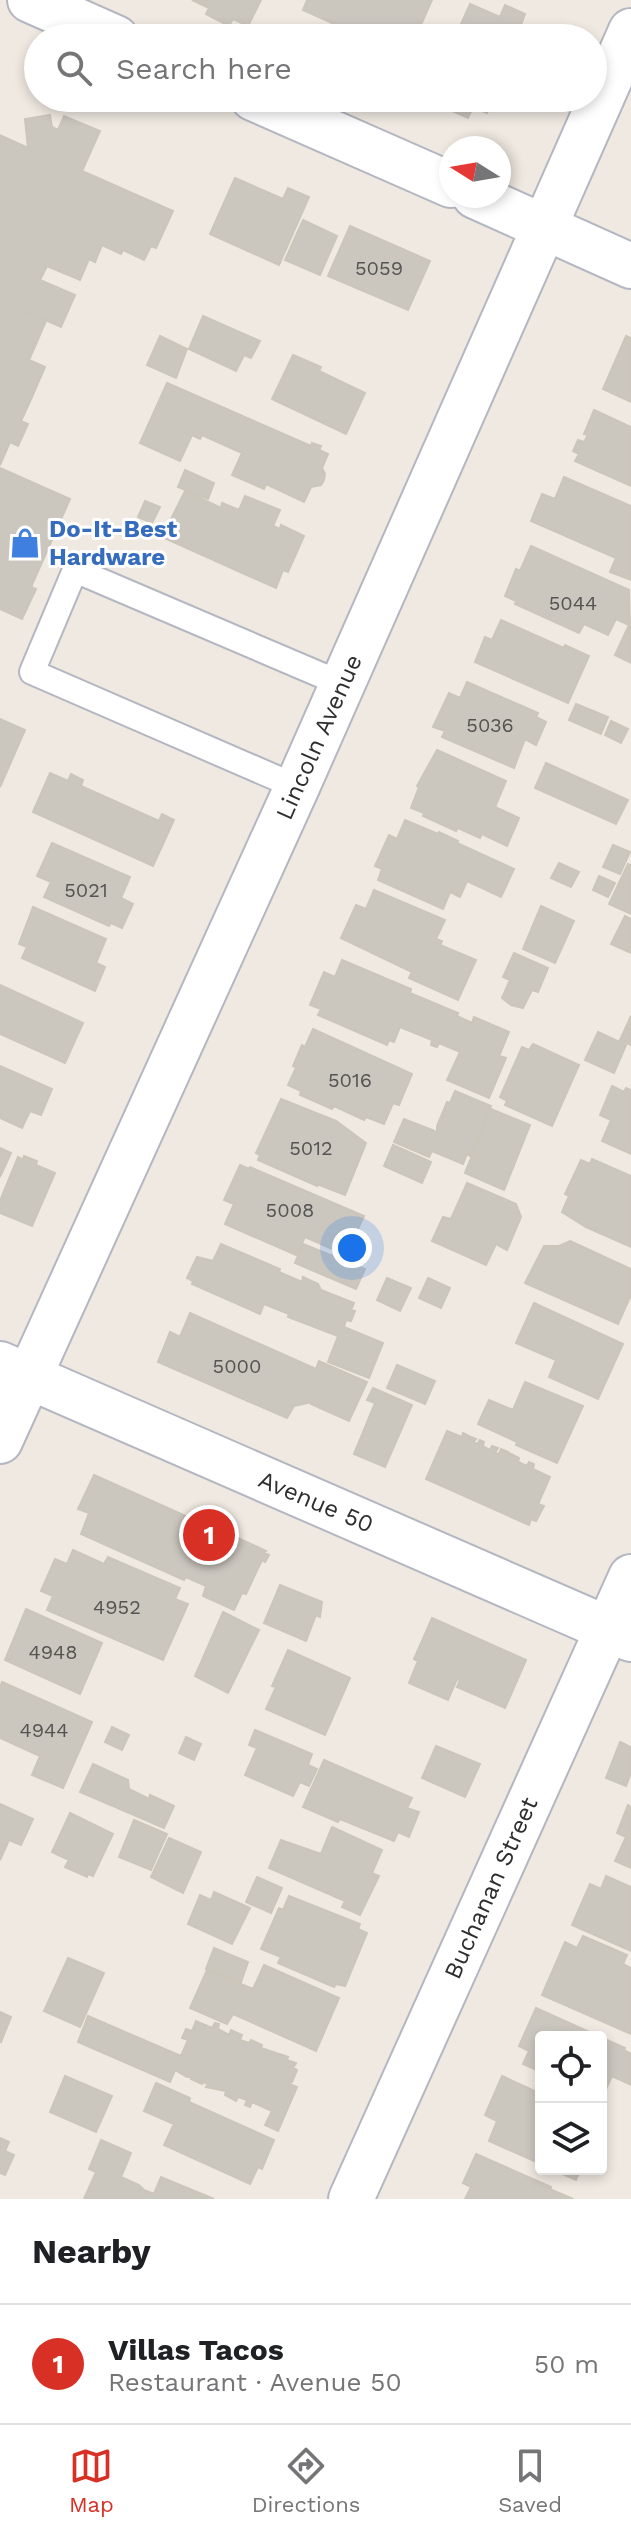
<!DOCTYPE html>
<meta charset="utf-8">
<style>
body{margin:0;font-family:"Work Sans",sans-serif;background:#f6f6f6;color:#202124}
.controls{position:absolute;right:24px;bottom:24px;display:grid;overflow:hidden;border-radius:8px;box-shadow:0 4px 12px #0003}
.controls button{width:72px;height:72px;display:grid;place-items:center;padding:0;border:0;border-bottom:2px solid #e0e0e0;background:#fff;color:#202124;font:40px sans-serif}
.compass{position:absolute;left:439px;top:136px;width:72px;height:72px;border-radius:50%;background:#fff;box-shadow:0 4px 12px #0003;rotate:281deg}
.you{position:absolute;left:352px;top:1248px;width:28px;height:28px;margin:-20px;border:6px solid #fff;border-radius:50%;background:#1a73e8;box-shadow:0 0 0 12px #1a73e833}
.badge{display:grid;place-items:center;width:52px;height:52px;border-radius:50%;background:#d93025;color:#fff;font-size:26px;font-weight:700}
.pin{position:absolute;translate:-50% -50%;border:4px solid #fff;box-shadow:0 2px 8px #0006}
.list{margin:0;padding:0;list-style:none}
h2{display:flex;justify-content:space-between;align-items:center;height:104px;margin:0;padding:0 32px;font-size:34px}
h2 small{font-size:26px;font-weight:400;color:#757577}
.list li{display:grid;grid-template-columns:52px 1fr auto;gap:24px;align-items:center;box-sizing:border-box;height:120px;padding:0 32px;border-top:2px solid #e0e0e0}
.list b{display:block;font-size:30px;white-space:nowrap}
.list p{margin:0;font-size:26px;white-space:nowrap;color:#757577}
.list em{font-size:26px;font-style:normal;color:#757577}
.icon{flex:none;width:44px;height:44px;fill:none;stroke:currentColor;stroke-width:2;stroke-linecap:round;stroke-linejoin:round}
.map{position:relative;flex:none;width:631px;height:2199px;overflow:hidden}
.search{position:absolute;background:#fff;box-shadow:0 4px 12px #0003;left:24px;right:24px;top:24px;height:88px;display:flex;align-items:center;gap:20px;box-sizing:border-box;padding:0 28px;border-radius:44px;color:#757577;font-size:30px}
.sheet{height:224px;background:#fff}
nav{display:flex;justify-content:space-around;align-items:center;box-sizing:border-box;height:112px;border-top:2px solid #e0e0e0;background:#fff;font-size:22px;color:#757577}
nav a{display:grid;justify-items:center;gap:4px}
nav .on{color:#d93025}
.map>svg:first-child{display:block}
.building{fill:#cbc7bf;stroke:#cbc5ba;stroke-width:2}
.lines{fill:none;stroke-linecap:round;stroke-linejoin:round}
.lane-casing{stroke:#b4b7c1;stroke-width:28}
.street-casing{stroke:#b4b7c1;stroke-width:48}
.secondary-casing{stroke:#b4b7c1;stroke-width:48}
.lane{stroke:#fff;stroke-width:24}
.street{stroke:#fff;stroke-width:44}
.secondary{stroke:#fff;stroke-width:44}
.labels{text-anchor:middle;stroke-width:6;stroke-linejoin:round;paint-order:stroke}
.number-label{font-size:20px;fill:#555452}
.shop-label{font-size:24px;font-weight:bold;fill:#366cbe;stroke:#fff;text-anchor:start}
.street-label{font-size:24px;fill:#2e2e2e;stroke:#fff}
</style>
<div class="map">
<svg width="631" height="2199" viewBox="0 0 631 2199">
<rect width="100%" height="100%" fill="#efe9e1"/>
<path class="building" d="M192,0h69l-13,26 -15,-7 -4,7 -23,-12 3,-6z
M307,0h125l-17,38h-50l-62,-28z
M470,4l30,13 5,-12 20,9 -4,11 7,4 -4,9h-77l3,-8 7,3z
M428,98h66l-7,15 -14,-6 -5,11 -41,-18z
M50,115l2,12 6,3 6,-14 36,15 -18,40 91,40 -17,37 -5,-2 -7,14 -21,-10 -2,4 -19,-9 -7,17 -6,-3 -9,21 -33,-14 -7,14 35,15 -14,32 -61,-27v-165l28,13 -3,-29z
M235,178l48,21 5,-11 21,9 -30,68 -69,-31z
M303,220l34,16 -17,39 -35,-15z
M350,226l80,35 -22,49 -80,-34z
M0,300l46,21 -17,39 16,7 -13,30 -32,-14z
M203,316l57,25 -9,17 -7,-3 -8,16 -47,-22z
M160,336l27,13 -11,29 -29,-13z
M626,336l5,2v64l-28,-13z
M293,355l28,12 -2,4 46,22 -19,41 -74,-35z
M0,383l32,14 -11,24 7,3 -10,22 -8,-4 -10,23z
M167,383l144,63 1,-3 9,3 -2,4 9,4 -6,14 3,6 -1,6 -3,5 -10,2 -7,15 -38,-18 -2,5 -32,-14 10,-22 -40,-18 -2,4 -8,-4 -12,26 -40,-18z
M594,410l37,17v59l-56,-25 4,-7 -6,-3 5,-11 6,2 4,-7 -4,-1z
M0,468l70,31 -39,88 5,2 -14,30 -22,-10z
M185,470l29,13 -6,16 -30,-12z
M564,477l67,29v74l-21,-8 6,-14 -85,-37 11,-27 13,5z
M185,491l36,17 1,-5 17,7 6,-14 35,14 -7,16 7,3 1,-4 23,11 -16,36 -5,-2 -7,18 -114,-51z
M145,501l15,6 -8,16 -14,-6z
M531,546l98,44 2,73 -16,-8 14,-30 -13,-6 -8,16 -24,-11 -5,9 -64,-29 1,-3 -11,-5 11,-27 4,2z
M501,620l63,28 1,-3 24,11 -21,47 -93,-41 10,-25 7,3z
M467,682l71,31 -2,4 10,5 -10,23 -11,-6 -11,29 -72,-31 3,-6 -12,-4 16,-34 11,5z
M576,704l32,13 -7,17 -32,-14z
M0,719l25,11 -25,57z
M611,721l17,8 -7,14 -16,-8z
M437,750l69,31 -11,26 24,11 -12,28 -25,-12 -2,4 -22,-10 -2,3 -33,-15 1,-3 -13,-5 8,-21 -2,-1z
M546,763l82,37 -12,24 -81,-36z
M50,773l18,8 3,-7 12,6 -2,6 78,35 3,-7 12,6 -21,46 -120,-54z
M405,820l33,14 1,-2 19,9 -1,2 57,26 -13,28 -34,-16 -7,16 -10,-5 -7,17 -65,-29 4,-11 -7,-3 14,-31 8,4z
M52,843l78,34 -9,21 12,6 -11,24 -11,-5 -2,3 -65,-29 7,-15 -14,-6z
M613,845l17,7 -10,22 -17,-7z
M559,863l20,9 -8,15 -20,-9z
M628,864l3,1v49l-22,-10z
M599,876l16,7 -7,14 -15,-7z
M374,890l71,30 -9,19 6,2 -2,4 36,15 -18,40 -49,-22 3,-6 -71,-34 15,-33 10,4z
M541,906l33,15 -19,42 -32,-14z
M33,907l73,32 -10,24 9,4 -10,24 -73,-33 5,-11 -8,-3z
M625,916l6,3v34l-20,-9z
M514,953l34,15 -10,24 -6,-2 -9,18 -12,-3 -9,-7 8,-18 -7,-3z
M342,960l69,29 -1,4 48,20 -1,3 15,7 2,-6 35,15 -10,24 7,2 -17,40 -42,-18 13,-28 -21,-9 -2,4 -6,-2 1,-5 -32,-13 -6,15 -5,-2 -2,5 -69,-30 3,-6 -11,-4 14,-33 11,5z
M0,985l83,38 -18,40 -65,-29z
M631,1016v29l-11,-5z
M313,1029l99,45 -13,31 -6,-2 -9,21 -18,-7 -2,3 -30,-14 -2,3 -32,-14 1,-4 -13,-6 8,-17 -3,-2 9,-21 3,2z
M598,1032l28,13 -12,28 -29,-13z
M533,1044l46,21 -27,61 -47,-21 2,-4 -7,-4 22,-50 7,3z
M0,1066l52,23 -11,26 -11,-4 -8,17 -22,-10z
M612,1086l12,6 2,-4 5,2v64l-29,-13 9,-21 -11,-5z
M455,1091l36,15 -21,50 -3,-2 -4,10 -31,-13 -3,6 -35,-15 10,-23 33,13v-6l10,-24 3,1z
M281,1099l55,22 30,22 -21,52 -28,-11v2l-59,-26 2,-5 -4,-2z
M491,1109l39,16 -26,65 -39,-17z
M393,1145l38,17 -9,21 -38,-17z
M0,1148l11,5 -11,24z
M24,1156l13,5 -1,4 19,8 -23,53 -32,-13v-12l18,-44 5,3z
M592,1159l39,17v71l-45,-20 -24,-15 7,-16 -4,-2 16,-34 9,4z
M240,1165l9,4 1,-2 114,49 -18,39 -41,-18 -9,18 -71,-31 9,-20 -10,-4z
M467,1183l49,21 5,13 -14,33 -11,-6 -10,21 -54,-24 11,-24 8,2z
M570,1241l61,28v26l-13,29 -93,-41 19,-37h15z
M221,1244l59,25 -1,3 23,10 1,-5 15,7 3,6 33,13 -3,7 4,1 -4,10 -5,-1 -2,7 39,16 -14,35 -41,-16 10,-26 -50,-19 1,-3 -25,-10 -4,10 -68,-30 1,-3 -6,-3 10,-21 16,4z
M303,1244l62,25 -9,20 -61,-26z
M387,1278l24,10 -11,23 -23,-11z
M428,1278l22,10 -9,20 -22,-10z
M534,1303l89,41 -25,55 -49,-22 7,-17 -40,-17z
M190,1313l126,56 3,-8 48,21 -18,39 -38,-17 1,-2 -18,4 -7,12 -129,-56 12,-30 10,5z
M397,1365l38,16 -10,23 -38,-16z
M525,1382l58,24 -26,57 -41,-18 1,-3 -39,-18 11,-24 24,10z
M373,1388l39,17 -27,62 -31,-13 21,-51 -8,-3z
M447,1431l15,6 1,-4 6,3 -1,4 3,-3 5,2 -3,3 4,2 3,-4 4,2 -1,4 7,4 2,-4 6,2 -3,5 4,1 2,-5 7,3 -2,5 2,1 1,-5 10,5 -1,4 9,4 2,-4 5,2 -1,5 17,8 -12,27 6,2 -8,15 -5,-2 -2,6 -103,-46z
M94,1475l94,42 -10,25 18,8 -2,5 18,8 15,-30 39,18 -2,2 5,2 -4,7 -3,-2 -16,34 -4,-1 -8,17 -31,-14 3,-10 -20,-9 -2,3 -103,-46 8,-21 -11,-4z
M73,1550l31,14 4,-7 72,31 -5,11 13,5 -25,56 -116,-50 6,-14 -12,-5 14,-32 12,5z
M280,1585l42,17 -2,15 -4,-2 -10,26 -42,-18z
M26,1609l76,34 -22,51 -75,-34z
M223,1612l36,18 -31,63 -33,-17z
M432,1618l94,42 -21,48 -48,-21 3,-7 -3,-1 -9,21 -39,-17 9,-22 -4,-2z
M288,1650l62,28 -25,57 -59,-26 10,-22 -4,-1z
M2,1682l90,40 -29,66 -31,-13 8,-19 -40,-18v-50z
M112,1727l17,8 -7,15 -17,-8z
M255,1730l57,24 -4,11 9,4 -8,17 -9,-4 -7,14 -48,-21 12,-27 -8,-3z
M186,1737l15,7 -7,16 -15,-7z
M620,1742l11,5v26l-5,13 -20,-8z
M436,1746l44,18 -15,33 -43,-19z
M324,1760l88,38 -5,10 12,4 -10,25 -11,-5 -4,9 -54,-22 -2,3 -35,-15z
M93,1764l35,16 1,9 20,10 1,-4 24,11 -10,22 -84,-36z
M0,1804l33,15 -12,26 -12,-5 -9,20z
M628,1805l3,2v61l-16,-7 11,-24 -9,-4z
M70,1813l43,21 -20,42 -5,-2 -1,3 -22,-10 4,-7 -17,-8z
M134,1820l33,14 -16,36 -32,-13z
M332,1827l50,23 -10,23 7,3 -19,39 -18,-8 3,-6 -76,-33 12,-28 40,14z
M169,1838l32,14 -18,41 -32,-16z
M606,1876l25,11v64l-59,-26 18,-41 11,5z
M257,1877l25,11 -11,25 -25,-11z
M214,1892l36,16 -18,36 -44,-20 12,-29 11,5z
M289,1896l71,28 -2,5 9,4 -22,53 -9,-2 -2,3 -56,-24 3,-6 -20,-8 18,-41 4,2z
M583,1936l44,19 -4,9 8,4v66l-89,-39 23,-53 12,6z
M214,1948l34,14 -7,20 -35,-13z
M68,1958l36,15 -24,54 -36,-16z
M264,1965l75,33 -23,53 -83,-37 -6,10 -37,-16 17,-38 46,19z
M536,2008l89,40 -1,2 7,4v31l-19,-9 -11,24v-63h-60v35l-18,-8 6,-13 -10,-5z
M0,2012l11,5 -10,25 -1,-1z
M88,2016l93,40 7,-16 -6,-2 4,-9 6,2 4,-10 16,7 3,-5 4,1 -1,5 11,6 2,-5 11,5 -2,5 9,3 2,-3 11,5 -1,3 27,9 -1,3 9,3 -3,5 4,2 -5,12 -5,1 10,4 -19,44 -13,-6 7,-14 -20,-9 -2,5 -5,-2 2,-5 -9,-3 -2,4 -11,-6 1,-4 -20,-4 2,-3 -5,-2 -1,2 -11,-5 1,-2h-5l-12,-7 -5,12 -92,-40z
M65,2076l47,20 -16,36 -46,-20z
M502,2076l39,18v70l-52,-23 8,-20 -12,-6z
M156,2083l34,15 -1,4 85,38 -12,29 -4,-2 -8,17 -86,-39 10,-21 -30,-13z
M0,2138l9,4 -4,9 9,4 -9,20 -5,-2z
M101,2140l30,13 -10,24 18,8 5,5 10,4 7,-17 53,22h-130l12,-27 -7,-3z
M476,2154l75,33 -1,2 23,10h-108l6,-12 -8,-4z
M551,2169h30l-5,11z"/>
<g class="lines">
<g class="lane-casing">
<path id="lane" d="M297,787l-265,-115 43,-102 267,114"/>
</g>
<g class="street-casing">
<path id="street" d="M30,0l86,38
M253,98l198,87
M475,196l156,70
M0,1441l297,-654 334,-756
M351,2199l280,-622"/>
</g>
<g class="secondary-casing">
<path id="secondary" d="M0,1364l631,275"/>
</g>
<use href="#lane" class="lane"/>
<use href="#street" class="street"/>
<use href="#secondary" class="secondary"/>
</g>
<defs>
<g id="shop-bare" transform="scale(2.4)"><path d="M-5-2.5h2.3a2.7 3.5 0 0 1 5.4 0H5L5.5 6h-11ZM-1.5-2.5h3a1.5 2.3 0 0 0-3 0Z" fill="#3f7fe0" stroke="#fff" stroke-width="2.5" paint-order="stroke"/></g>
</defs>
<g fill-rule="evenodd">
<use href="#shop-bare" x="25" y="543"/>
</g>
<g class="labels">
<g class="number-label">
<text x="379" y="275">5059</text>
<text x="573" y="610">5044</text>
<text x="490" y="732">5036</text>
<text x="86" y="897">5021</text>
<text x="350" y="1087">5016</text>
<text x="311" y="1155">5012</text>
<text x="290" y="1217">5008</text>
<text x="237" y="1373">5000</text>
<text x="117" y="1614">4952</text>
<text x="53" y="1659">4948</text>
<text x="44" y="1737">4944</text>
</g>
<g class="shop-label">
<text x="49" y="537">Do-It-Best<tspan x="49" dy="28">Hardware</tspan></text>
</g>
<g class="street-label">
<text transform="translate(319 737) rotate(-66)" y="8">Lincoln Avenue</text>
<text transform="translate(316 1502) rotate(23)" y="8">Avenue 50</text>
<text transform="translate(491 1888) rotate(-66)" y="8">Buchanan Street</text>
</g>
</g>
</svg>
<div class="controls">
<button><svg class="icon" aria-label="locate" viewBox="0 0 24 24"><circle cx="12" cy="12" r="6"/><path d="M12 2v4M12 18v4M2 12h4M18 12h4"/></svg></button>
<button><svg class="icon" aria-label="layers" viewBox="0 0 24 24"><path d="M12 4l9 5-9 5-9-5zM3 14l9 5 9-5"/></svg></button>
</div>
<svg class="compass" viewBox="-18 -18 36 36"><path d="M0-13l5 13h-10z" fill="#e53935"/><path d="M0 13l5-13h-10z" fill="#757577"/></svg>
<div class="you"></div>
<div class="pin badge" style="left:209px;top:1535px">1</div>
<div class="search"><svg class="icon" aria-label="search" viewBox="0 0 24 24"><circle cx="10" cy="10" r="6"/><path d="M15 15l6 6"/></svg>Search here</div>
</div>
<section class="sheet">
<h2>Nearby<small></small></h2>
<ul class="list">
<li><span class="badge">1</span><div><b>Villas Tacos</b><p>Restaurant · Avenue 50</p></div><em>50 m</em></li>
</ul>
</section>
<nav>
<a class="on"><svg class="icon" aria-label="map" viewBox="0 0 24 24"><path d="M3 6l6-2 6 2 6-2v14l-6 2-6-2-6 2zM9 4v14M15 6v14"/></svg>Map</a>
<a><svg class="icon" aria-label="directions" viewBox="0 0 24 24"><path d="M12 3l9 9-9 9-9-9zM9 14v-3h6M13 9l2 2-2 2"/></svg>Directions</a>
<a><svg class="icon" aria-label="saved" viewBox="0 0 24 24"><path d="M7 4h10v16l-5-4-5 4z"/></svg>Saved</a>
</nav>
